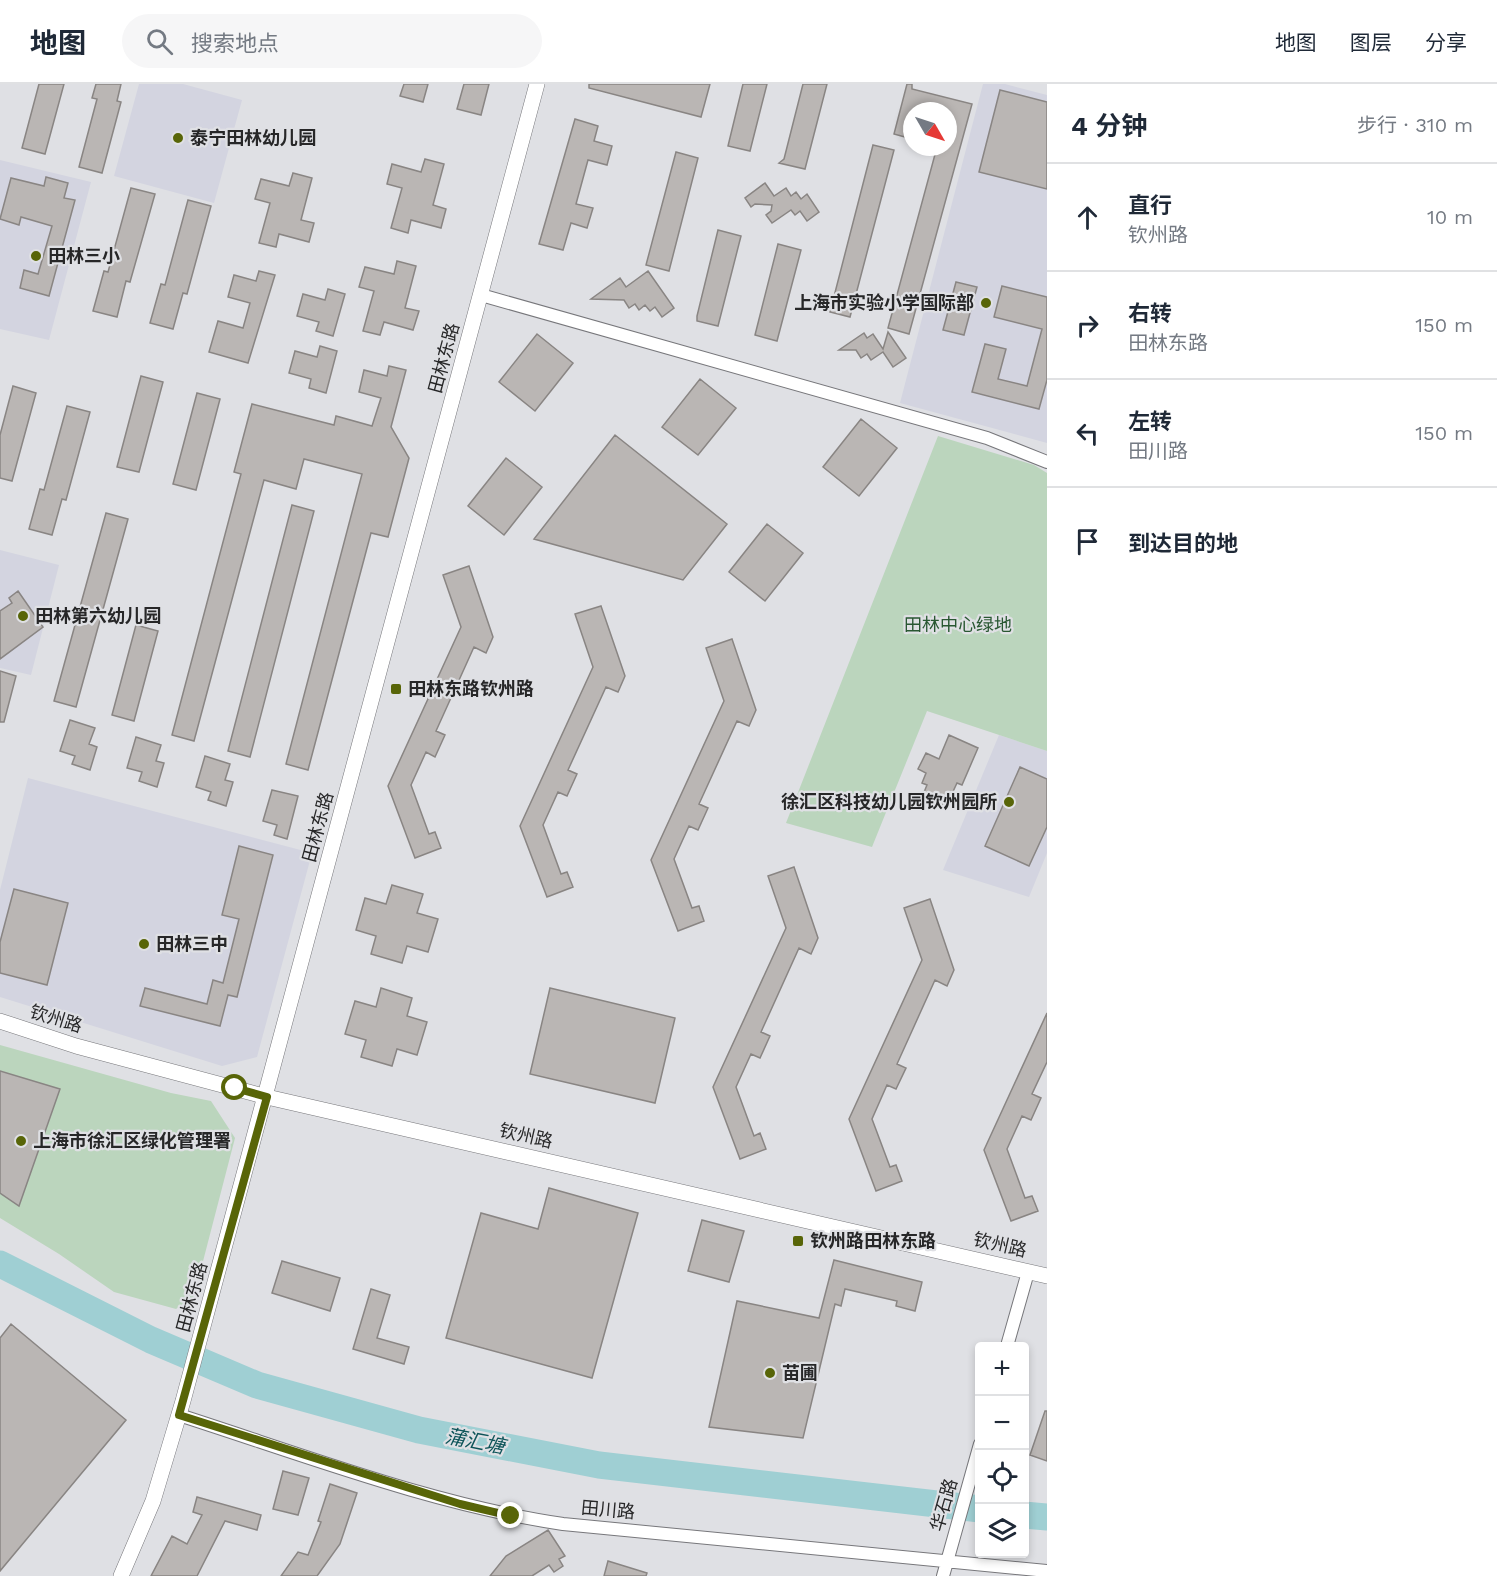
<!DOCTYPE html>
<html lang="zh">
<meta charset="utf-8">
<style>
body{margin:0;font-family:"Work Sans","Noto Sans SC",sans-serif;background:#f6f6f7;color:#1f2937}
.controls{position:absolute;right:18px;bottom:18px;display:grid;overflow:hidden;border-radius:6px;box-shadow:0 3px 9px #0003}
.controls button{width:54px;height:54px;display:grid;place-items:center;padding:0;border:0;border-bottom:2px solid #e0e1e3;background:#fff;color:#1f2937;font:30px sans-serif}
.compass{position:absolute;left:903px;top:18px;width:54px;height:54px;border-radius:50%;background:#fff;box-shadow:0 3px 9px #0003;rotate:129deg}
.stop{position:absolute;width:18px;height:18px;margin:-14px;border:4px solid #586508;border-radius:50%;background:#fff}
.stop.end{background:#586508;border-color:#fff;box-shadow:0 2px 6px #0008}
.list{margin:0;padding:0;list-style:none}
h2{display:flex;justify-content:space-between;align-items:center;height:78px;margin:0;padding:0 24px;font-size:26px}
h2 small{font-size:20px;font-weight:400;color:#747a83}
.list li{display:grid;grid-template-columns:39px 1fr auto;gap:18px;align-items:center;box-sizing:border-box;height:108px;padding:0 24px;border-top:2px solid #e0e1e3}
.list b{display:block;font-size:22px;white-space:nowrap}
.list p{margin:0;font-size:20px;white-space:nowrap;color:#747a83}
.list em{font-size:20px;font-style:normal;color:#747a83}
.icon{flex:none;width:33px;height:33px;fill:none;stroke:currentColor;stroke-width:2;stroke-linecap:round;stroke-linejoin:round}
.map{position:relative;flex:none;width:1047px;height:1492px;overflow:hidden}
header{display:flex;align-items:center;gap:36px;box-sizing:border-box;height:84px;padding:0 30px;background:#fff;border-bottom:2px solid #e0e1e3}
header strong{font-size:28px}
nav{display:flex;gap:33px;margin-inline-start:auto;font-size:21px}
.search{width:420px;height:54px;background:#f6f6f7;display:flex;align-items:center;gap:15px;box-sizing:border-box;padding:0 21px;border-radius:33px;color:#747a83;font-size:22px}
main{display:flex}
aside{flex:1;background:#fff}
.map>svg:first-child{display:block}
.built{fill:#d3d4e0}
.green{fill:#bbd5bd}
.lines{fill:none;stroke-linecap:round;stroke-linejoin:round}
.river{stroke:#9fcfd3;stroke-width:27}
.building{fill:#bab6b4;stroke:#898583;stroke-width:1.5}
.minor-casing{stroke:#77777b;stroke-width:14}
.tertiary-casing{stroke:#77777b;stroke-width:16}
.minor{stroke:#fff;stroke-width:12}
.tertiary{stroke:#fff;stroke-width:15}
.route{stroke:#586508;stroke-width:8}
.poi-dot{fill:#586508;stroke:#dfe0e4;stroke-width:2}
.labels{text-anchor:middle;stroke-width:4.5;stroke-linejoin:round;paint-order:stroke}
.poi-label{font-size:18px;font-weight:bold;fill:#272728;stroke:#dfe0e4;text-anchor:start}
.street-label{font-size:18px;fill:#272728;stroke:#dfe0e4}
.park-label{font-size:18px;fill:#295732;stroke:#dfe0e4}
.water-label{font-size:20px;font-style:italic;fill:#0e5459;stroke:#dfe0e4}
</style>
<header>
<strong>地图</strong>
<div class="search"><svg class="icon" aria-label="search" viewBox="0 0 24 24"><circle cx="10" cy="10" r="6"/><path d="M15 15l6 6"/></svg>搜索地点</div>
<nav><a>地图</a><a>图层</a><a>分享</a></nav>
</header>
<main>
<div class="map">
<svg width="1047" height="1492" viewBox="0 0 1047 1492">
<rect width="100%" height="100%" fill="#dfe0e4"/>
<path class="built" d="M139,0h44l59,16 -28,103 -100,-27z
M983,0h22l42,11v348l-147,-40z
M0,76l91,22 -42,158 -49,-11z
M0,466l59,15 -28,110 -31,-7z
M999,651l48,16v102l-18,44 -86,-27z
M28,694l284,75 -55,204 -35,9 -222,-69v-107z"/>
<path class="green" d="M938,352l96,29 13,8v278l-120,-40 -55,136 -86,-24z
M0,961l171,48 40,8 24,37 -41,158 -18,13 -62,-17 -55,-38 -59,-36z"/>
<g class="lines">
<path class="river" d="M0,1180l151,76 106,45 162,45 180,35 381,44
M1024,1431l23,2"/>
</g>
<path class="building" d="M39,0h25l-19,70 -23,-6z
M96,0h25l-4,17 4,1 -19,71 -23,-6 18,-68 -5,-1z
M404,0h24l-5,18 -23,-6z
M464,0h25l-8,31 -24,-6z
M589,0h121l-9,33 -112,-29z
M743,0h24l-17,67 -22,-5z
M803,0h24l-22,85 -26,-6 5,-4z
M907,0h5v5l60,15 -63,230 -21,-6 49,-181h11v-36h-36v28l-18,-5z
M1000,6l47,12v87l-68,-17z
M575,35l23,7 -4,15 18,5 -5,19 -19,-5 -12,44 17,4 -6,20 -16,-5 -8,27 -24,-6z
M873,61l21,5 -44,167 -20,-5z
M676,68l22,6 -29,113 -23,-6z
M425,75l19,5 -11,41 13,4 -5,19 -30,-8 -3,13 -17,-5 11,-40 -15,-4 5,-20 29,8z
M293,89l19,5 -11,42 13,3 -5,19 -30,-8 -3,13 -17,-4 11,-40 -15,-4 6,-20 28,7z
M46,93l22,6 -4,15 11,2 -26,96 -29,-8 4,-18 14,4 14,-48 -31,-9 -2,8 -19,-6 11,-41 33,8z
M765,99l9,13 12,-8 5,8 5,-4 5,7 6,-5 12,18 -12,9 -7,-10 -5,4 -4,-5 -19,13 -6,-8 5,-4 1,-6 -17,-1 -4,3 -6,-9z
M131,104l24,6 -25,88 -4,-1 -9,36 -24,-6 11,-40 4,1z
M188,116l23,6 -24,88 -4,-1 -10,36 -23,-6 11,-39 4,1z
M718,146l23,6 -23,90 -21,-5v-5z
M778,160l23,6 -24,91 -22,-6z
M397,177l19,5 -11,42 14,3 -6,19 -29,-8 -4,13 -17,-4 11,-40 -15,-4 6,-20 29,7z
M259,187l16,4 -27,88 -39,-11 9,-31 25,7 7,-25 -22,-6 6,-22 22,6z
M648,187l26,37 -12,9 -7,-10 -5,4 -5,-6 -6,5 -4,-6 -6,4 -5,-8 -33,-1 29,-21 6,9z
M956,198l21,5 -13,48 -21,-5z
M1002,202l45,11v83l-8,29 -67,-17 13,-48 21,5 -8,30 29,7 15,-57 -48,-12z
M328,205l17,5 -12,42 -17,-5 3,-9 -22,-6 6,-22 22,6z
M888,248l18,26 -13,9 -10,-15 -12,8 -4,-6 -6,4 -5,-8h-17l25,-17 3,5 6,-4 10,15z
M537,250l36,29 -38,48 -36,-29z
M320,262l17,5 -11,42 -17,-5 2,-9 -22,-6 6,-22 22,6z
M389,282l17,4 -15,57 18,31 -21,79 -17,-4 -63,237 -22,-6 76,-290 -58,-15 -8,30 -32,-9 -70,261 -22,-6 69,-261 -7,-2 18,-68 82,21 2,-9 36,10 9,-28 -22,-6 5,-22 23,6z
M141,292l22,6 -24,90 -22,-5z
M700,295l36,29 -38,47 -36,-28z
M13,302l23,7 -24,88 -12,-3v-43z
M197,309l23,6 -24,91 -23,-6z
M67,322l23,6 -24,88 -4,-1 -10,36 -23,-6 11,-40 4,1z
M861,335l36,29 -38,48 -36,-29z
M615,351l112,89 -44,56 -149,-41z
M506,374l36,29 -38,48 -36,-29z
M292,421l22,6 -64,246 -22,-6z
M106,429l22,6 -52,188 -22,-6z
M767,440l36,29 -38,48 -36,-29z
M469,482l24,71 -7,16 -12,-6 -38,84 9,4 -10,22 -9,-5 -15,33 18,49 6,-2 6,16 -26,10 -27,-72 73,-159 -18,-52z
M18,507l25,36 -43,32v-48l12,-8 -3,-5z
M601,522l24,70 -7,16 -12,-5 -38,83 9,4 -10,22 -9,-4 -15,33 18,49 6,-2 6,15 -26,10 -27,-71 73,-159 -18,-53z
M136,541l22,6 -24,90 -22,-6z
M732,555l24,71 -7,16 -12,-5 -38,83 9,4 -10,22 -9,-4 -15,33 18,49 7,-2 5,15 -26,10 -27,-71 73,-159 -18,-53z
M0,587l16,5 -12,46h-4z
M70,636l25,8 -6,16 8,3 -7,23 -18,-6 3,-8 -15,-5z
M949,651l29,13 -16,37 -5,-2 -7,15 -4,-2 -4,10 -20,-9 5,-12 -5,-2 4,-10 -8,-4 8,-16 13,6z
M136,653l25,8 -5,16 8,2 -7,24 -18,-6 3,-9 -15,-4z
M205,672l25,8 -5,16 8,2 -7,24 -18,-6 3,-8 -15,-5z
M1020,683l27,12v48l-18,39 -44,-20z
M272,706l26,6 -11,43 -13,-4 3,-10 -14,-4z
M239,762l34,9 -36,142 -9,-2 -8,31 -80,-20 5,-18 62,16 6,-24 10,3 16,-64 -17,-4z
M794,783l24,71 -7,16 -12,-6 -38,84 9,4 -10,22 -9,-4 -15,33 18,49 6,-3 6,16 -26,10 -27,-72 73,-159 -18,-52z
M392,801l31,9 -6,19 21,6 -10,33 -21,-6 -5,17 -31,-9 5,-18 -20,-6 9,-32 21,6z
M14,805l54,14 -21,82 -47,-12v-31z
M930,815l24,71 -7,16 -12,-6 -38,84 9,4 -10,21 -9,-4 -15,34 18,48 6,-2 6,16 -26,10 -27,-72 73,-159 -18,-52z
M381,904l31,10 -5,18 20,6 -10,33 -20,-6 -5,17 -31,-9 5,-17 -21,-6 10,-33 21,6z
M550,904l125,30 -20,85 -125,-29z
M1047,929v49l-15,32 9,4 -10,22 -9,-4 -15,33 18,49 7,-2 6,15 -27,10 -27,-71z
M0,987l60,18 -41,117 -19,-13z
M549,1104l89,25 -46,165 -146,-40 35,-125 57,16z
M702,1136l42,11 -15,51 -41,-11z
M834,1176l88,22 -7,29 -19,-5 1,-5 -52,-12 -4,17 -6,-2 -32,134 -94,-11 28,-126 82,17z
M282,1177l58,17 -10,33 -58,-18z
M371,1205l19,6 -13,43 32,9 -5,17 -51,-15z
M11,1240l115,96 -126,151v-233z
M1045,1327h2v50l-17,-6z
M283,1387l26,7 -11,37 -25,-6z
M330,1400l27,9 -17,51 -23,32h-36l17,-24 10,3 13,-33 -3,-1z
M197,1413l64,18 -4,15 -32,-9 -28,55h-46l21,-40 15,8 15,-29 -9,-3z
M548,1446l17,26 -6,3 4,7 -9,6 -5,-7 -17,11h-42l16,-20z
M608,1477l39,12 -1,3h-42z"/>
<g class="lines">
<g class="minor-casing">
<path id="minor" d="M481,211l506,143 60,24
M1007,1262l21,-74
M179,1331c125,40 255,90 384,109l484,47
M943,1492l37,-132"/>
</g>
<g class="tertiary-casing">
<path id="tertiary" d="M0,937l76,25 191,51 780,179
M121,1492l32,-75 30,-100 354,-1317"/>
</g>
<use href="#minor" class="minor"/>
<use href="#tertiary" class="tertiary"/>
</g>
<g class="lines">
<path class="route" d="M235,1004l32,9 -88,318 281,89 51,12"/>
</g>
<g class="poi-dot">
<circle cx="178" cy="54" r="6"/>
<circle cx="36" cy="172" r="6"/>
<circle cx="986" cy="219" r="6"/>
<circle cx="23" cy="532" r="6"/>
<rect x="390" y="599" width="12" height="12" rx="3"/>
<circle cx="1009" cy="718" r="6"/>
<circle cx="144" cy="860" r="6"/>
<circle cx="21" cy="1057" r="6"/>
<rect x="792" y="1151" width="12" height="12" rx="3"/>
<circle cx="770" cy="1289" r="6"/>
</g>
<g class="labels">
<g class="poi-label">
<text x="190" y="60">泰宁田林幼儿园</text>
<text x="48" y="178">田林三小</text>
<text x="974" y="225" text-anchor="end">上海市实验小学国际部</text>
<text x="35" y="538">田林第六幼儿园</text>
<text x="408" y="611">田林东路钦州路</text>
<text x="997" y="724" text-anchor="end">徐汇区科技幼儿园钦州园所</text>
<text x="156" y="866">田林三中</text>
<text x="33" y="1063">上海市徐汇区绿化管理署</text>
<text x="810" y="1163">钦州路田林东路</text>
<text x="782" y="1295">苗圃</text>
</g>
<g class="street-label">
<text transform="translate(444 274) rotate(-75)" y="6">田林东路</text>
<text transform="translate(318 743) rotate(-75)" y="6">田林东路</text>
<text transform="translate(56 935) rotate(17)" y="6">钦州路</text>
<text transform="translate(526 1052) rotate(13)" y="6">钦州路</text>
<text transform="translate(1000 1161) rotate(13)" y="6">钦州路</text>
<text transform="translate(192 1213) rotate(-75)" y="6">田林东路</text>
<text transform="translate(944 1421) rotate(-74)" y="6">华石路</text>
<text transform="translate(608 1426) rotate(5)" y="6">田川路</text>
</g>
<g class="park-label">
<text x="958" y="547">田林中心绿地</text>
</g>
<g class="water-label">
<text transform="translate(475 1357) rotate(11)" y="7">蒲汇塘</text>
</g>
</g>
</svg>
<div class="controls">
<button>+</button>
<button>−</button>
<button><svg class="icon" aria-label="locate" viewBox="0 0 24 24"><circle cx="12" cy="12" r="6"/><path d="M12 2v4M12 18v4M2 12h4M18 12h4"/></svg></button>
<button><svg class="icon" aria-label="layers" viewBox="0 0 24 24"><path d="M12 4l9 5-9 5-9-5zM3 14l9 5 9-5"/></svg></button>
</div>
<svg class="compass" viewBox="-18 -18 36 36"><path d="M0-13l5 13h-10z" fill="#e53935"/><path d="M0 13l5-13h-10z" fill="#747a83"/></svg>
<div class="stop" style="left:235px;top:1004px"></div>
<div class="stop end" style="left:511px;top:1432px"></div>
</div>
<aside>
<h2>4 分钟<small>步行 · 310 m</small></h2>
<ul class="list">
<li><svg class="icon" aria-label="ahead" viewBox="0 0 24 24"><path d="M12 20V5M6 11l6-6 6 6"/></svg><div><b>直行</b><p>钦州路</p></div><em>10 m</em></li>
<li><svg class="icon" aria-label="right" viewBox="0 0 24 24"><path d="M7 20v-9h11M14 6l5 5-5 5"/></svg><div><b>右转</b><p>田林东路</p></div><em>150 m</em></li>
<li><svg class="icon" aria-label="left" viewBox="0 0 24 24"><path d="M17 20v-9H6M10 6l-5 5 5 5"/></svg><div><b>左转</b><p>田川路</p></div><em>150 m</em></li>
<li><svg class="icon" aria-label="arrive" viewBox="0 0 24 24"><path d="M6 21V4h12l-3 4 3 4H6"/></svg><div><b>到达目的地</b></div></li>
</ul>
</aside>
</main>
